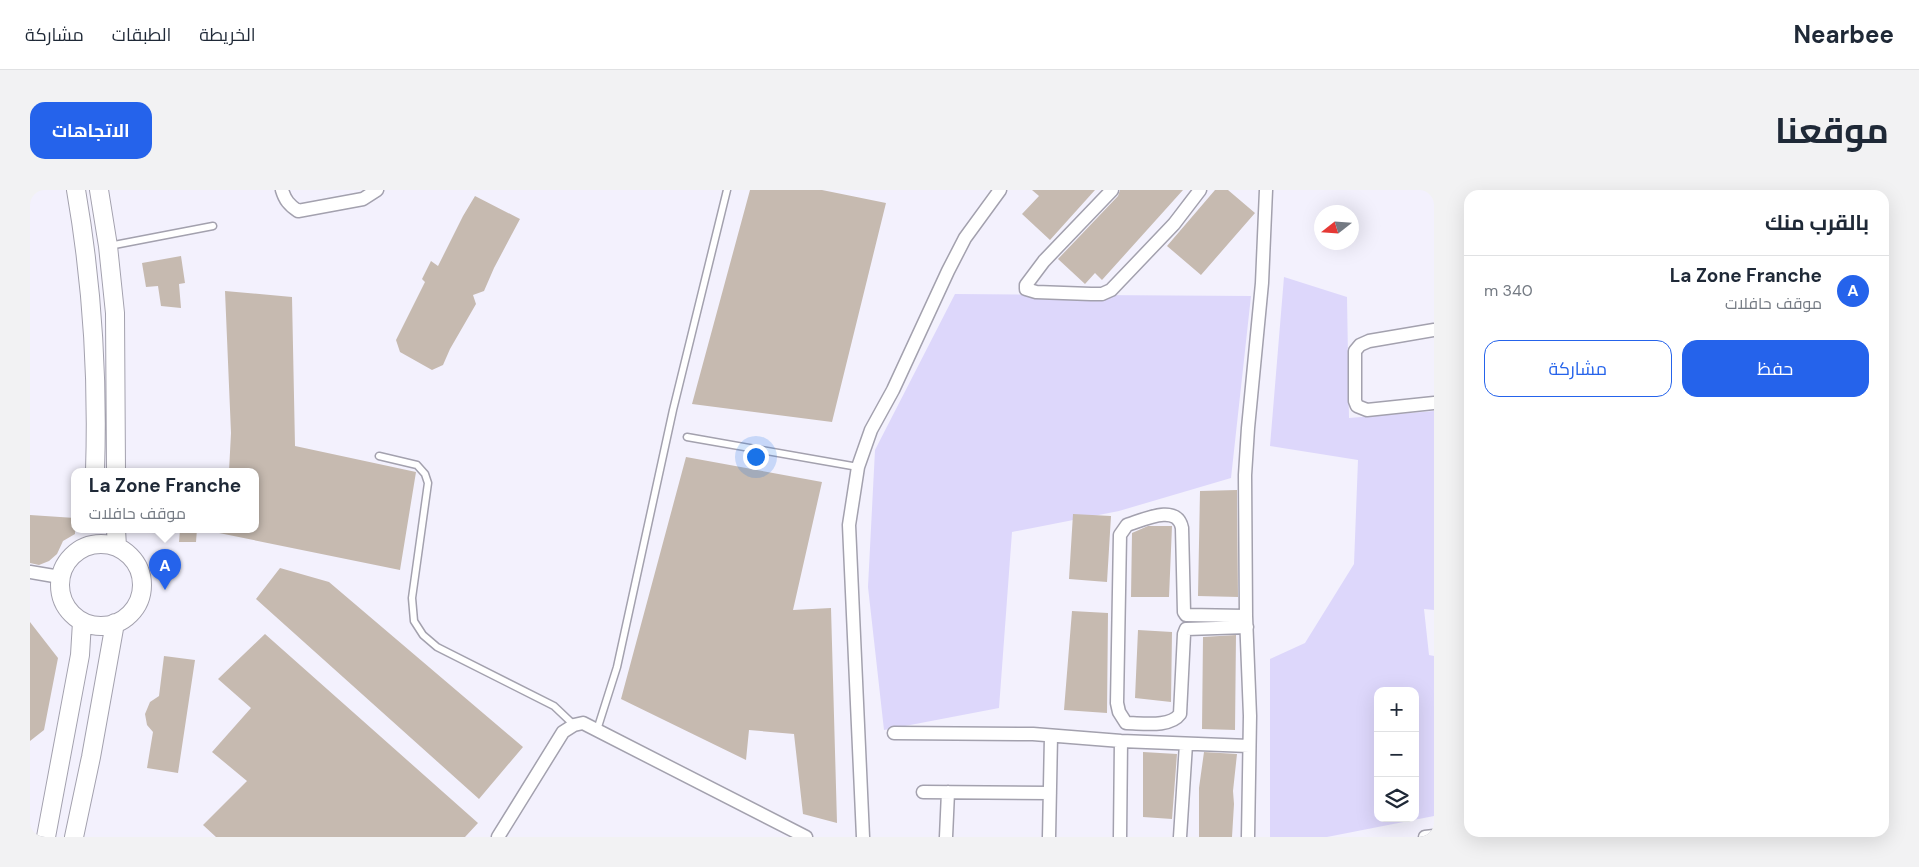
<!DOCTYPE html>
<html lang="ar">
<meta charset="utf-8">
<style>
body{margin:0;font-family:"DM Sans",Cairo,sans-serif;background:#f2f2f3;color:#1f2937;direction:rtl}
.controls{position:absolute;right:15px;bottom:15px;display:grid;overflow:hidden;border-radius:10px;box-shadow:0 5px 20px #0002}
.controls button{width:45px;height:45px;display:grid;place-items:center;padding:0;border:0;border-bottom:1px solid #e0e1e3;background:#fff;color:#1f2937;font:25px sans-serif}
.compass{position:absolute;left:1284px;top:15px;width:45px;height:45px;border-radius:50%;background:#fff;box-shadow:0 5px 20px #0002;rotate:253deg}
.you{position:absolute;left:725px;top:266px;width:18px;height:18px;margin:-12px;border:4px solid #fff;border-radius:50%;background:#1a73e8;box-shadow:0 0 0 8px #1a73e833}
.badge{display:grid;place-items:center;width:32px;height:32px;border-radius:50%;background:#2563eb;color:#fff;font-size:16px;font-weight:700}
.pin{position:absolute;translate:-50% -41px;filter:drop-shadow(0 1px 2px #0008)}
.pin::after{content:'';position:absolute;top:26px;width:18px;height:15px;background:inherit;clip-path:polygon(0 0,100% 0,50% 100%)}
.popup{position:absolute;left:41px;top:278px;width:188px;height:65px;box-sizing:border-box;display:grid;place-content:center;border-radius:10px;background:#fff;filter:drop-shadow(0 1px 4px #0005);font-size:16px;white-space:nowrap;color:#747a83}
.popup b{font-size:19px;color:#1f2937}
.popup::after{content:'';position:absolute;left:50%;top:100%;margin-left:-10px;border:10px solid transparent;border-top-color:#fff}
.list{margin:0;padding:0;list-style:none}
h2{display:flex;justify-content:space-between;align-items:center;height:65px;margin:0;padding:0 20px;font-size:21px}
h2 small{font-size:16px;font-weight:400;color:#747a83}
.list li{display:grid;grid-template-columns:32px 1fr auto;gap:15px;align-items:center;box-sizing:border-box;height:70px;padding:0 20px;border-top:1px solid #e0e1e3}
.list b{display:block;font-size:19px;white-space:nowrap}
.list p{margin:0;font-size:16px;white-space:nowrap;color:#747a83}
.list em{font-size:16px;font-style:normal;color:#747a83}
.actions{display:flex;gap:10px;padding:15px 20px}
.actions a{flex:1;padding:11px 0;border:1px solid #2563eb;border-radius:15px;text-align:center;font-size:18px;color:#2563eb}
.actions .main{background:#2563eb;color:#fff}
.icon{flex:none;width:28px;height:28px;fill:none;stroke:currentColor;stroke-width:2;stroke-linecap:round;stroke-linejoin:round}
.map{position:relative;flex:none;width:1404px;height:647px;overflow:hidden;direction:ltr;border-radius:15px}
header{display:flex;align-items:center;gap:30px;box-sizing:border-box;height:70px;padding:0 25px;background:#fff;border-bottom:1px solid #e0e1e3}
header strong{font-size:24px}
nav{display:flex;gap:28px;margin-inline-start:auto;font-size:18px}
.intro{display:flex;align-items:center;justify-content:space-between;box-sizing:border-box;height:120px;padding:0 30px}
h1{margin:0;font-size:35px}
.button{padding:12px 22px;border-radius:15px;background:#2563eb;color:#fff;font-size:18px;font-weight:700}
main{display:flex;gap:30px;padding:0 30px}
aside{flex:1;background:#fff;border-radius:15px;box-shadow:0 5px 20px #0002}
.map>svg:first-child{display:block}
.green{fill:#ddd7fb;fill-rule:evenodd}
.building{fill:#c6bab0}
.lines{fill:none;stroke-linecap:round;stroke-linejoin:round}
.lane-casing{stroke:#a3a1ae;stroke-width:9}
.street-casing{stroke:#a3a1ae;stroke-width:15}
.secondary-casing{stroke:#a3a1ae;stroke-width:20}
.lane{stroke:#fff;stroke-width:6}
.street{stroke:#fff;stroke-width:12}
.secondary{stroke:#fff;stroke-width:18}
</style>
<header>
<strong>Nearbee</strong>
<nav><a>الخريطة</a><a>الطبقات</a><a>مشاركة</a></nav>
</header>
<div class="intro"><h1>موقعنا</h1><a class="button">الاتجاهات</a></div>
<main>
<aside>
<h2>بالقرب منك<small></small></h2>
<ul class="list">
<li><span class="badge">A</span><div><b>La Zone Franche</b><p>موقف حافلات</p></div><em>340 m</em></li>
</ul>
<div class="actions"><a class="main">حفظ</a><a>مشاركة</a></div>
</aside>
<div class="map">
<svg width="1404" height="647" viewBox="0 0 1404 647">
<rect width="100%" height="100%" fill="#f3f1fd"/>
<path class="green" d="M1254,87l63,20 2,121 85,-7v199l-10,-1 5,46 5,1v160l-107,21h-57v-178l35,-16 49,-79 4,-104 -88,-14zM1348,501h37v127h-37z
M925,104l296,2 -20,182 -112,33 -107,21 -13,176 -115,22 -16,-143 7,-137z"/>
<path class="building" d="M720,0h72l64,13 -54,219 -140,-18z
M1002,0h63l-45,50 -28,-26 17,-18z
M1090,0h63l-81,90 -7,-7 -10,11 -27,-25 60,-63z
M1185,0h13l27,23 -54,62 -34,-29z
M445,6l45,23 -26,49 -10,23 -11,4 3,9 -26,45 -7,16 -11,5 -32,-18 -4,-12 29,-58 -3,-3 9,-18 7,5 25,-50z
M151,66l4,27 -6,1 2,24 -20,-2 -3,-20 -12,1 -4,-24z
M195,101l67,6 3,149 121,26 -16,98 -181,-37v-4h36v-58h-26l2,-38z
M656,267l136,25 -29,128 38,-2 6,215 -34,-9 -9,-80 -45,-4 -3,30 -125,-61z
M1207,300l1,107 -40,-1 2,-105z
M1043,324l38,2 -4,66 -38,-3z
M0,325l45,3v16l-12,7 -6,13 -8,7 -10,4 -9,-2z
M1118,336h24l-3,71h-38l1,-64z
M150,339h17l-1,13h-17z
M250,378l49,14 194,165 -44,52 -223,-200z
M1042,421l36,2 -1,100 -43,-3z
M0,432l28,36 -14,72 -14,11z
M1108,440l34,2 -1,70 -36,-4z
M235,444l213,189 -13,14h-249l-13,-12 44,-44 -35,-29 39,-44 -33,-29z
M1206,445l-1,95 -33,-1 1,-92z
M134,466l31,4 -17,113 -31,-5 6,-36 -6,-7 -2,-11 5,-12 9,-6z
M1113,562l34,2 -5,65 -29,-2z
M1174,562l33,2 -4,37 1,13 -2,33h-33v-49z"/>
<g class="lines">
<g class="lane-casing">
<path id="lane" d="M79,56l104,-20
M657,247l171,30
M349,266l38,9 8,9 3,9 -16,115 2,23 9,14 14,12 117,59 20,19
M567,540l20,-63 56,-257 54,-220"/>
</g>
<g class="street-casing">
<path id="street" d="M252,0c3,10 7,15 16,21l65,-12 14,-9
M1082,0l-68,71 -18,24v4l10,3 55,2h11l9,-4 63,-66 26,-34
M1404,140l-65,11 -9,4 -5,6v50l2,5 10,4 67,-7
M0,382l30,5
M1216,426l-60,-1 -2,-3 -2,-84c-5,-25 -39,-8 -55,-3l-7,10 -3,168 2,9 7,11c16,0 44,5 54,-9l4,-80 2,-5 61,-2
M864,543l139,1 88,7 128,5
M893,602l127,1
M468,647l65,-105 11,-7 9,-2 223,114
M833,647l-14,-312 9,-58 13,-37 22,-40 55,-119 17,-33 35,-48
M916,647l2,-45
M1019,647l2,-101
M1090,647l1,-96
M1150,647l6,-93
M1218,647l2,-121 -4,-100 -1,-141 3,-47 14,-145 4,-93
M1395,647l9,-1"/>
</g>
<g class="secondary-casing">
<path id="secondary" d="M46,0c16,92 22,188 19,281
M69,0l9,56 7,67 1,158
M86,339l1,18
M30 395a41 41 0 1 1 82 0a41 41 0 1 1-82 0Z
M16,647l34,-182 2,-33
M44,647l17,-80 24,-134"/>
</g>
<use href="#lane" class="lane"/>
<use href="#street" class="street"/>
<use href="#secondary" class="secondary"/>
</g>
</svg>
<div class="controls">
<button>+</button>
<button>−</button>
<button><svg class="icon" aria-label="layers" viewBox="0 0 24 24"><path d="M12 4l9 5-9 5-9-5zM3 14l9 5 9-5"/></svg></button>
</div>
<svg class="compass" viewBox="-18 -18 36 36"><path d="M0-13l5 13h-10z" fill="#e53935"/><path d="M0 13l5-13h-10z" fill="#747a83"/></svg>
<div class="you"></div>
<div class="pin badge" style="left:135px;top:400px">A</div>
<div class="popup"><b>La Zone Franche</b>موقف حافلات</div>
</div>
</main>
